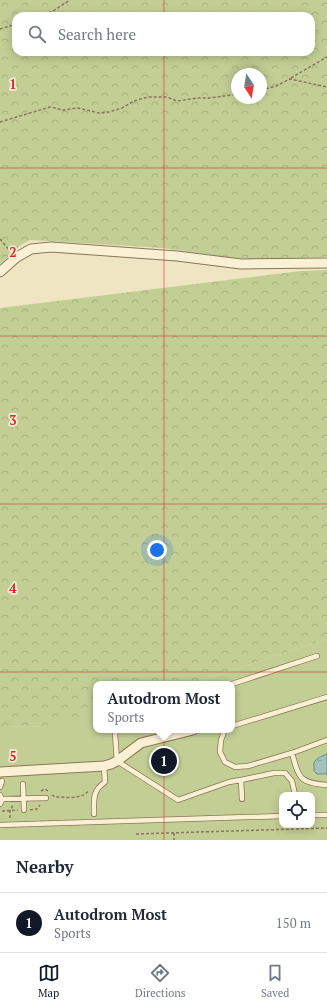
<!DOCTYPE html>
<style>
body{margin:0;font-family:"PT Serif",serif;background:#f6f6f7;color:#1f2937}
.controls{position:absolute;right:12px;bottom:12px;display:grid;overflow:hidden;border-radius:8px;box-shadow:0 2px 10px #0003}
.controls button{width:36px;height:36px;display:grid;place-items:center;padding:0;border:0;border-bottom:1px solid #e0e1e3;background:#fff;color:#1f2937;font:20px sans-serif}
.compass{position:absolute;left:231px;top:68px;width:36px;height:36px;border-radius:50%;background:#fff;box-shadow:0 2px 10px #0003;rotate:168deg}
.you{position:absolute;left:157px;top:550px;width:14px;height:14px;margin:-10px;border:3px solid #fff;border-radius:50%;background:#1a73e8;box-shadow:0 0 0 6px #1a73e833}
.badge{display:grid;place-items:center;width:26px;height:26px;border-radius:50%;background:#111827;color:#fff;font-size:13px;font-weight:700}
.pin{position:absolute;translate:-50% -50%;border:2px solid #fff;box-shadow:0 1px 4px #0006}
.popup{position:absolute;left:93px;top:681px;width:142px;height:52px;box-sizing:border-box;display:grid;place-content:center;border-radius:8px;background:#fff;filter:drop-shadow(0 1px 3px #0005);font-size:13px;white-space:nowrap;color:#747a83}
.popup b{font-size:15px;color:#1f2937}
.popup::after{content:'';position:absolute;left:50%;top:100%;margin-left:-8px;border:8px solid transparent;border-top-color:#fff}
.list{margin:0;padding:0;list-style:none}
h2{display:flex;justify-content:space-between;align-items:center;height:52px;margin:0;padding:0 16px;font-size:17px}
h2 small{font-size:13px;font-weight:400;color:#747a83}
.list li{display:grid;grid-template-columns:26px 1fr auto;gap:12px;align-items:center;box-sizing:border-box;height:60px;padding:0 16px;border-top:1px solid #e0e1e3}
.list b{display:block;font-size:15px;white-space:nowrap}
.list p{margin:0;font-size:13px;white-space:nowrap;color:#747a83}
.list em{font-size:13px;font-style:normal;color:#747a83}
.icon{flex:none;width:22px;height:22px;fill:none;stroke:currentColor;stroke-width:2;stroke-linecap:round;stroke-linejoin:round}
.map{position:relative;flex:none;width:327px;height:840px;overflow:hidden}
.search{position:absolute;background:#fff;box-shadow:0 2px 10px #0003;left:12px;right:12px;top:12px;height:44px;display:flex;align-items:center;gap:10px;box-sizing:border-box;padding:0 14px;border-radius:12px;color:#747a83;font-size:15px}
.sheet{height:112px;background:#fff}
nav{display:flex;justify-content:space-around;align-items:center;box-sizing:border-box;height:56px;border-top:1px solid #e0e1e3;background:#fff;font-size:11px;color:#747a83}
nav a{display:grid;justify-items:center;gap:2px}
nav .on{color:#111827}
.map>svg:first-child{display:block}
.forest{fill:url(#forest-crowns);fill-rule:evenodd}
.green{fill:#c3ce95;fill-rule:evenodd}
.water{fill:url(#water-ripples);stroke:#6b9089}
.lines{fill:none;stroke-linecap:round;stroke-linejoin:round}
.lane-casing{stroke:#8a7658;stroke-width:6}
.street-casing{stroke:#8a7658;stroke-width:11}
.path{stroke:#8a7658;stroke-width:1.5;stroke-dasharray:3 2;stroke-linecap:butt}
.lane{stroke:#faf1d5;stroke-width:4.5}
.street{stroke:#faf1d5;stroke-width:9}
.grid{fill:none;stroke:#d62828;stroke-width:1;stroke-opacity:0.55}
.grid-label{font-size:13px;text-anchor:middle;font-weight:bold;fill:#d62828;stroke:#f7eed1;stroke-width:3.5;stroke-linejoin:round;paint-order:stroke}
</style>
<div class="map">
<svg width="327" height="840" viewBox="0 0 327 840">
<defs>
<pattern id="forest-crowns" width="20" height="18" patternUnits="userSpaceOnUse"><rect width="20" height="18" fill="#c3ce95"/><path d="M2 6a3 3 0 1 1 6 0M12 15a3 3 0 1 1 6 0" fill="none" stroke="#a8b180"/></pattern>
<pattern id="water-ripples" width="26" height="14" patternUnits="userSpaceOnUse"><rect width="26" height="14" fill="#a4c2bb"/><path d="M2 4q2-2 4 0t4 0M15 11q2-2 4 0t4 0" fill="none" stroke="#879e97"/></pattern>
</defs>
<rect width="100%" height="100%" fill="#efe5c2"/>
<path class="forest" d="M0,0h327v257l-84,3 -80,-12 -133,-8 -9,5 -21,19zM16,16h295v36h-295zM237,74h24v24h-24z
M327,270v369l-137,45h-94v31l-49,11 -47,1v-419l301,-37z"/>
<path class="green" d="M327,639v201h-327v-113l47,-1 49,-13v17h136v-46h-42zM282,795h30v30h-30z"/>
<path class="water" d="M327,754v20h-10l-3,-3v-9l4,-4z"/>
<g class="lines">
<g class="lane-casing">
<path id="lane" d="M232,684l85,-28
M232,726l95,-29
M117,730l-2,4 2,27 61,39 51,-18 12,-2
M225,730l-4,10 -1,12 5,10 10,5 13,-1 44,-13 35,-13
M292,753c7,25 7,30 35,32
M23,784l1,26
M0,787l2,-6
M0,795l2,5 -2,4
M2,799l44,-1
M242,799l-1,-19 33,-7h11l7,8 3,14
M94,814c0,-14 -2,-23 11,-32l-1,-16
M312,815h15
M0,825l282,-9"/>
</g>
<g class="street-casing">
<path id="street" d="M0,272l17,-15 14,-8 20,-2 126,9 64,8 86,-1
M0,772l104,-6 7,-2 6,-3 24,-18 52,-13"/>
</g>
<path class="path" d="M39,16l14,-5 17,-11
M0,29l16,-5
M291,78l36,-21
M261,90l15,-4 14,-7 37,8
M0,122l50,-15 13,3 15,-2 21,5 10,-1 13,-4 12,-7 14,-4h19l10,4 20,-3h13l27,-4
M0,239l10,12
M41,791l4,-2 3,2
M52,795l3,2c12,0 27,3 34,-7
M30,810l7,-1 3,-4
M2,811l16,-1
M10,818v-7l3,-6
M174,833v7
M136,834l191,-6"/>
<use href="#lane" class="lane"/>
<use href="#street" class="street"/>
</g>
<path class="grid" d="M164,0v16M164,52v788M0,168h327M0,336h327M0,504h327M0,672h327"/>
<g class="grid-label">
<text x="13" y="89">1</text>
<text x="13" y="257">2</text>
<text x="13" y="425">3</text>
<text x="13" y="593">4</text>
<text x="13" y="761">5</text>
</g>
</svg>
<div class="controls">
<button><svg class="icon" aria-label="locate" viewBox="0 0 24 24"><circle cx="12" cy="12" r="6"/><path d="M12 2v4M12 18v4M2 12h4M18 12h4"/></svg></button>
</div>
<svg class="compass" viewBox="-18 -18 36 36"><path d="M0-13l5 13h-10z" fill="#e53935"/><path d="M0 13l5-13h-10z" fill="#747a83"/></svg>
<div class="you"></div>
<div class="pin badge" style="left:164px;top:761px">1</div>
<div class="popup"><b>Autodrom Most</b>Sports</div>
<div class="search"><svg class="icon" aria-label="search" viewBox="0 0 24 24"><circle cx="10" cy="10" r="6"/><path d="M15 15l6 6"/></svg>Search here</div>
</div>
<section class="sheet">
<h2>Nearby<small></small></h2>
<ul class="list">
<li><span class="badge">1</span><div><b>Autodrom Most</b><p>Sports</p></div><em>150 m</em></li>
</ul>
</section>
<nav>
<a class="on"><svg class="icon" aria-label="map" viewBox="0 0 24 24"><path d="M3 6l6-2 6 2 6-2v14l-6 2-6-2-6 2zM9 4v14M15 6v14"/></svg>Map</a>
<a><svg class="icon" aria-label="directions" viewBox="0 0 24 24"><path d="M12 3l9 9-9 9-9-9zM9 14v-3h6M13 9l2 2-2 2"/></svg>Directions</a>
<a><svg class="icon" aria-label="saved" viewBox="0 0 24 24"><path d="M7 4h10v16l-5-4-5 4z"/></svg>Saved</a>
</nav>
